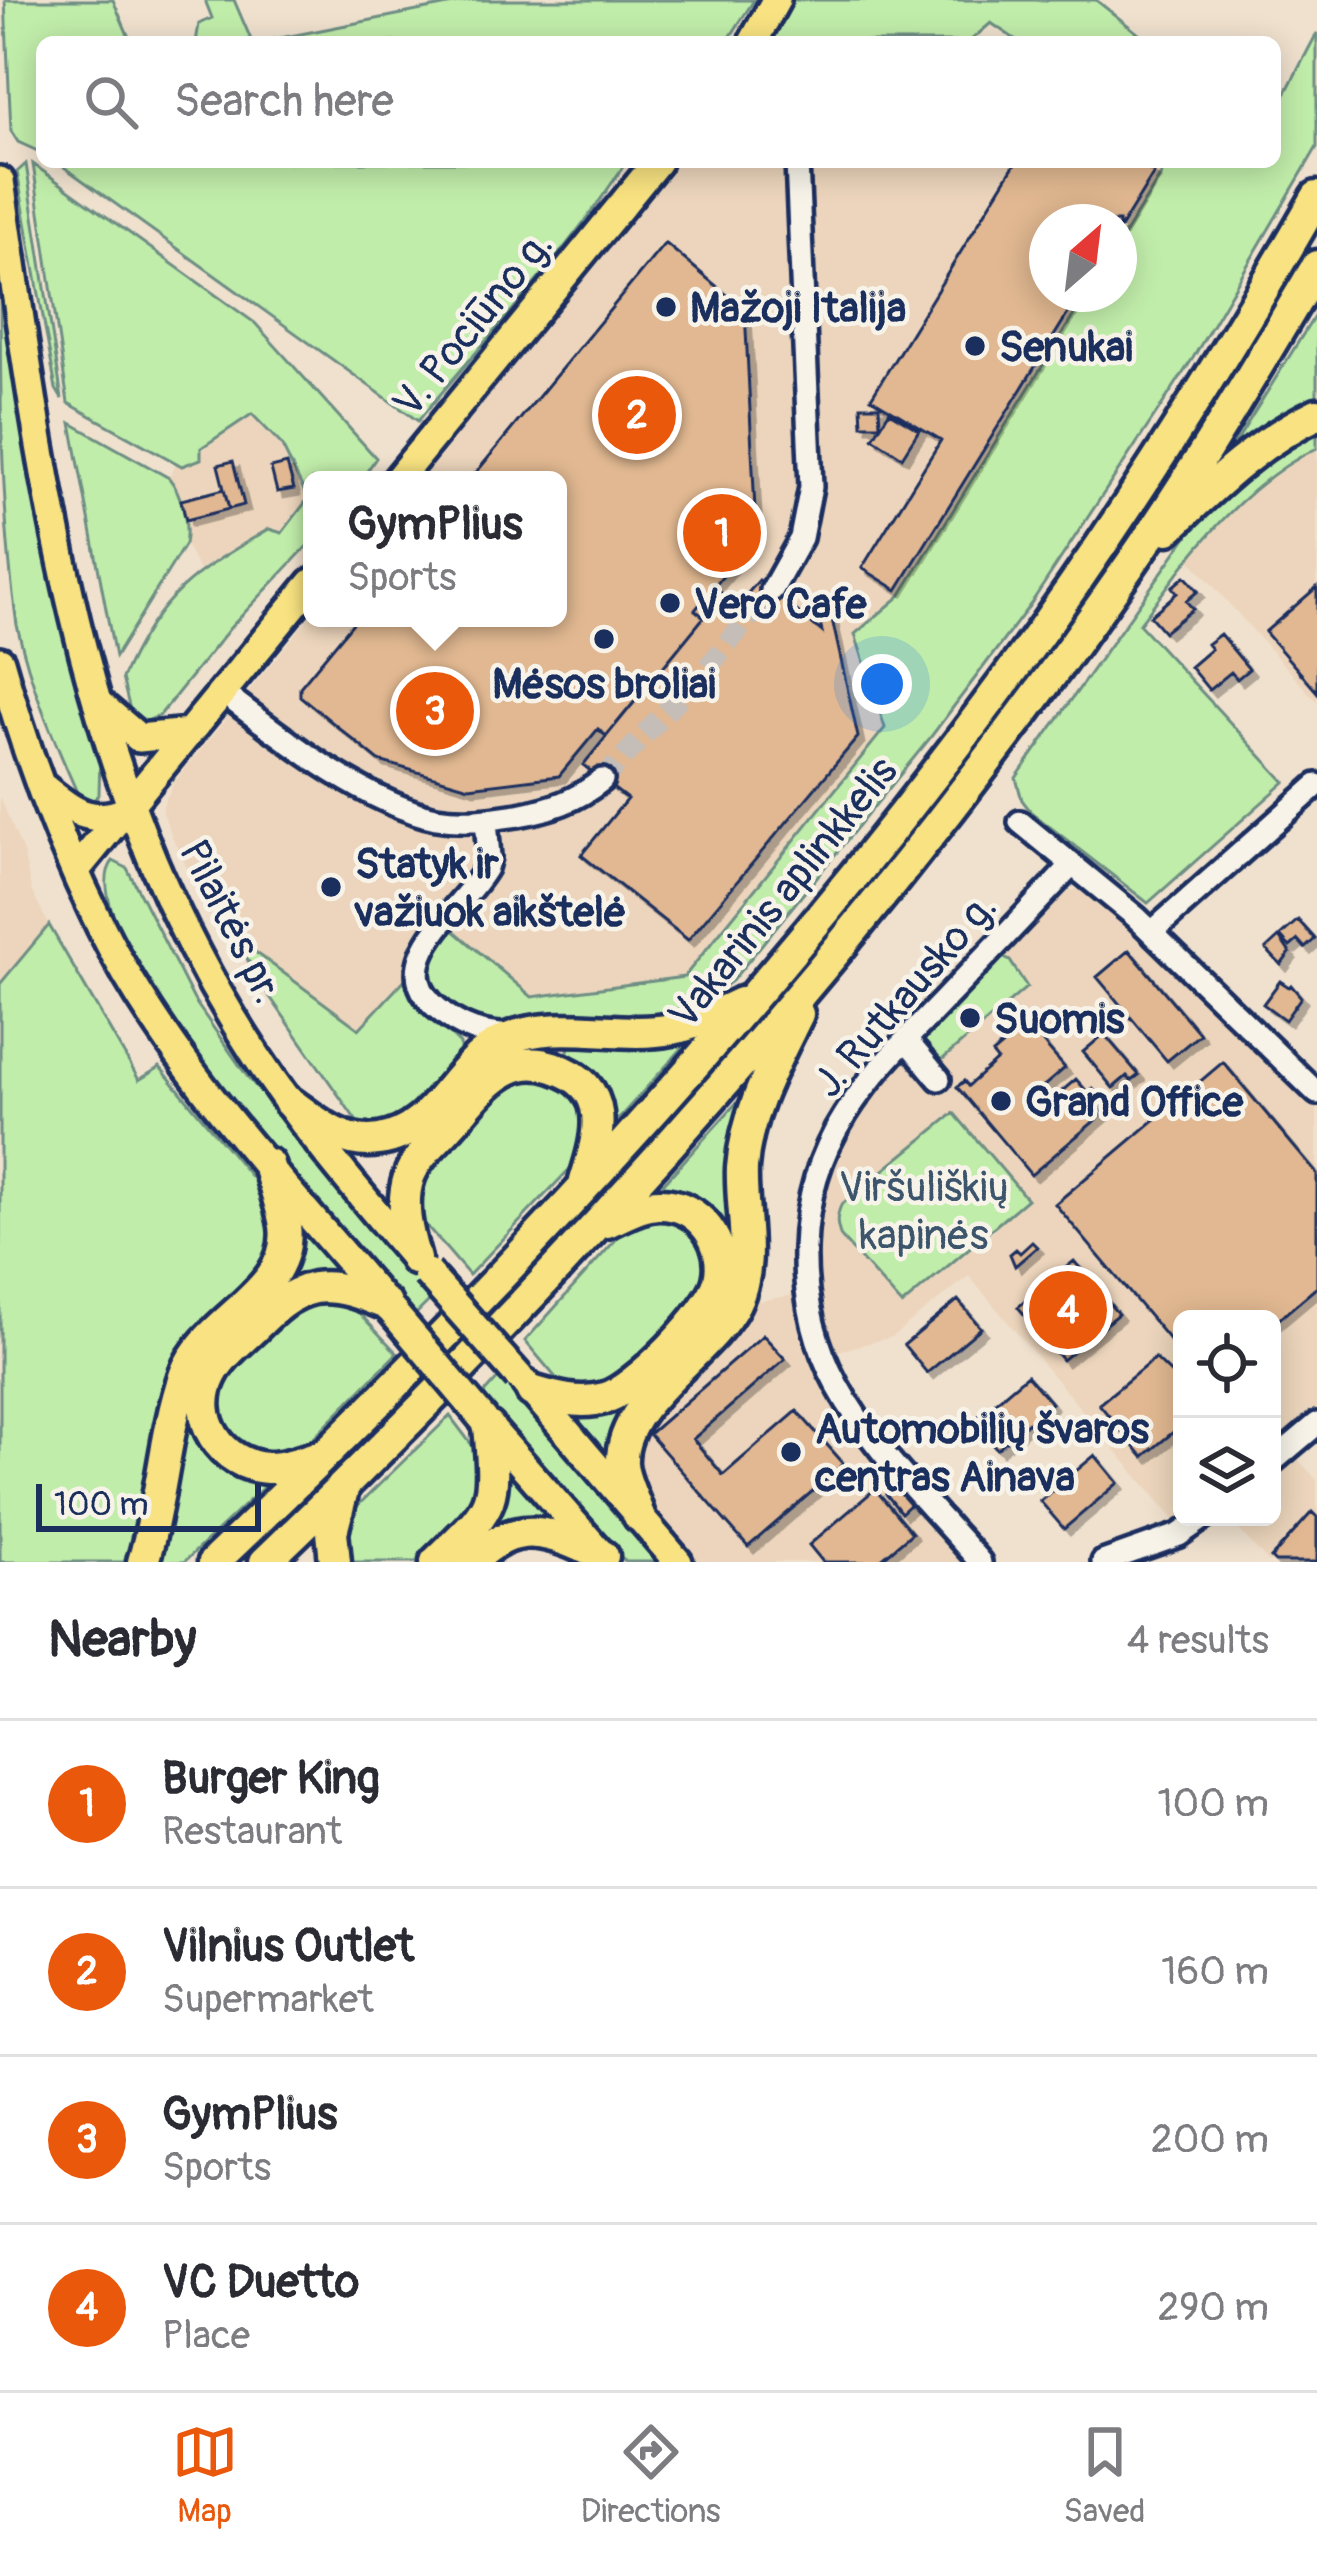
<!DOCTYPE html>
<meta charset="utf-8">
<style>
body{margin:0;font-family:Pangolin,sans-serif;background:#f7f7f7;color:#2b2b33}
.controls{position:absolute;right:36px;bottom:36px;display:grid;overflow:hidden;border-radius:18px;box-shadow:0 6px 30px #0003}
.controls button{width:108px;height:108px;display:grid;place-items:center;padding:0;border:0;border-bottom:3px solid #e1e1e2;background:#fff;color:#2b2b33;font:60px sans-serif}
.compass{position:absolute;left:1029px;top:204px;width:108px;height:108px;border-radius:50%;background:#fff;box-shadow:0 6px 30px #0003;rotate:28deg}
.scale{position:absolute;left:36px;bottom:30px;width:225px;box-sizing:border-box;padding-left:12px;border:6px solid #1b2f5e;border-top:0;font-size:33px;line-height:42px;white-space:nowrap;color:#1b2f5e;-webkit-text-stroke:9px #f7f3e8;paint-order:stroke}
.you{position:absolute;left:882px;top:684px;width:42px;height:42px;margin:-30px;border:9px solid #fff;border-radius:50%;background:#1a73e8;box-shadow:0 0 0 18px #1a73e833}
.badge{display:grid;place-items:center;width:78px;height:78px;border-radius:50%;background:#ea580c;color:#fff;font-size:39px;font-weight:700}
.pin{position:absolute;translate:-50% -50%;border:6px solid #fff;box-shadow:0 3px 12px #0006}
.popup{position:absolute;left:303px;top:471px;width:264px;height:156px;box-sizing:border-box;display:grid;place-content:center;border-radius:18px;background:#fff;filter:drop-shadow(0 3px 9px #0005);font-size:39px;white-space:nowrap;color:#7c7c81}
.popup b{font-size:45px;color:#2b2b33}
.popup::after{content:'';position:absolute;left:50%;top:100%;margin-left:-24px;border:24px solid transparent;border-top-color:#fff}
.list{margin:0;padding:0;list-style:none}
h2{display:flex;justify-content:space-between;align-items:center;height:156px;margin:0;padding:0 48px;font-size:51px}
h2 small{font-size:39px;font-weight:400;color:#7c7c81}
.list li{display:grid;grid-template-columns:78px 1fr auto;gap:36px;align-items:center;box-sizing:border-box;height:168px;padding:0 48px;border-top:3px solid #e1e1e2}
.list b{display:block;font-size:45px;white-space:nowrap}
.list p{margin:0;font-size:39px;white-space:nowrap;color:#7c7c81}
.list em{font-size:39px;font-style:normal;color:#7c7c81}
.icon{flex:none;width:66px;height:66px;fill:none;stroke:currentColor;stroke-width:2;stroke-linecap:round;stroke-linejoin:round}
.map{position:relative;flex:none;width:1317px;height:1562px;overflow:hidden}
.search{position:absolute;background:#fff;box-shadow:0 6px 30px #0003;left:36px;right:36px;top:36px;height:132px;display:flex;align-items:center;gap:30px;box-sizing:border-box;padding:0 42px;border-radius:18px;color:#7c7c81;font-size:45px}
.sheet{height:828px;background:#fff}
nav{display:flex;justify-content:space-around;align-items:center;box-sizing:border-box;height:168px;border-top:3px solid #e1e1e2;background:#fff;font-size:33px;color:#7c7c81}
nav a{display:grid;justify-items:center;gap:6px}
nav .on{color:#ea580c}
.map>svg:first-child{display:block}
.built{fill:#ecd5bc}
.green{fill:#c1edaa;stroke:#6e8e84;stroke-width:3}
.building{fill:#e1b891;stroke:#1b2f5e;stroke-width:3;filter:url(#shadow)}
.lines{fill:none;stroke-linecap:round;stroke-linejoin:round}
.minor-tunnel{stroke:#c5bdb8;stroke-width:21;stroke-dasharray:21 10;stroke-linecap:butt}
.minor-casing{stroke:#1b2f5e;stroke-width:30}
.major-casing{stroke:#1b2f5e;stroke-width:36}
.highway-casing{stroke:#1b2f5e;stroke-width:39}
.minor{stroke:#f7f3e8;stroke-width:21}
.major{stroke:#f8e281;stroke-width:27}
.highway{stroke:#f8e281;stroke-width:30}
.major-bridge-casing{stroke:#1b2f5e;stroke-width:36;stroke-linecap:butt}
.major-bridge{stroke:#f8e281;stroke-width:27}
.poi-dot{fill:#1b2f5e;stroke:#f7f3e8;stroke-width:4.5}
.labels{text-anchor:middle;stroke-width:9;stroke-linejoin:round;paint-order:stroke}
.poi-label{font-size:42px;font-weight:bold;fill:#1b2f5e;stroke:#f7f3e8;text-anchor:start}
.street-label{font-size:42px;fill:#1b2f5e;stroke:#f7f3e8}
.park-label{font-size:42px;fill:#3c556d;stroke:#f7f3e8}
</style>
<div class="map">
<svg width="1317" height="1562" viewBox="0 0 1317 1562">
<defs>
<filter id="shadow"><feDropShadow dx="6" dy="6" stdDeviation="0" flood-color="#0004"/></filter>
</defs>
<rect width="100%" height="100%" fill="#f0e1ce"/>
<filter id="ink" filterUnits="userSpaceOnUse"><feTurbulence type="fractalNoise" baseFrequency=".00833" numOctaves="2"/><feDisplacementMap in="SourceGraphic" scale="24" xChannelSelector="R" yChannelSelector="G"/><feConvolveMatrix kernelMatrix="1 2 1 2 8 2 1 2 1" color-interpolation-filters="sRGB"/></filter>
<g filter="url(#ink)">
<path class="built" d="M679,162h490l-50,81v-21h-72v72h40l-187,302 -45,38 30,94 -202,249 -151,20 -81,-69 -92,101 -147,-109 -39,-81 -10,-26v-9l12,-23 137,-167v4h246v-138h-137z
M251,414l30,30 27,56 -26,33 -14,-4 -69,41 -14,-26 2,-12 -9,-38 -9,-16 7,-14 5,2z
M1317,448v254l-128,-143 58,-64 44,-35z
M0,797l23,55 9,40 17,33 -49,59z
M1077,889l24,11 43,37 119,112 54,59v301l-45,36v-126h-90v198l-6,5 -207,-246 -77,61 -58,15 -17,-61 -1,-55 8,-47 13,-41 60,-86 11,-2 8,5 107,-73 -18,-35 14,-14 4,-12 34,-36z
M801,1294l8,40 162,228h-275l-53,-63 -10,-54 5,-14 108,-128z
M1294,1455l23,25v82h-49l-40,-45h44v-43z"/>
<path class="green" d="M5,0h108l18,42h-89v111l-24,-11 -7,-11z
M205,0h29l18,42h-56l3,-18 13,-6z
M473,0h281l-27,42h-467z
M789,0h307l53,42h-130l-28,-19 -22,19h-196z
M1317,33v114l-124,211 -163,247 -100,133 -198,243 -41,30 -20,6h-130l-59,8 -23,-11 -26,-23 -6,-24 7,-20 17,-19 81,69 152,-20 201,-249 -30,-94 45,-38 187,-302h32v-51l50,-81h106v-49z
M57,162h569c-60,93 -138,174 -208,259z
M26,164l36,235 -6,-10 -39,-217z
M33,164l222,159 121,135 -15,22h-49v61l-82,87 -70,87 -13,6 -16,-7 -9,-36c38,-84 70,-104 147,-149l13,4 26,-34 -27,-55 -29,-30 -51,34v11l-19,7 -114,-63z
M0,256l55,338 45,163 -1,37 -5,6 -14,-1c-25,-56 -50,-114 -63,-174 -17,-118 -17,-249 -17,-369z
M1317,312v92l-93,57z
M71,423l98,55c13,16 20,46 16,66l-70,113z
M1317,423v25c-78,38 -127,109 -178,176l146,158 -137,121 -116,-90 -10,-13 -6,-22 177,-250 41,-48z
M113,861l14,7 67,132 53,76 187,220 -23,23c-51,-61 -351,-391 -298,-458z
M49,925l90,155 21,-13 112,135v55l-80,86 -58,219h-134v-578z
M235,937l124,92 50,-54 11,30 40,39v14l-46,55 -49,20 -104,-149z
M1000,956l10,5 17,26 -84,72h-10l-11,-14 4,-12z
M696,1033l-86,95 -32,-66 -12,-6 4,-11z
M555,1076l35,37 -10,45 -111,117 -56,-65 6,-31 89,-99z
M749,1089l-14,182 -127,190 -45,-51 18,1 150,-138 -76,-80z
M954,1113l73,86 -125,106 -61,-68c-5,-13 -5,-19 0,-32z
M675,1214l34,33 -6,49 -89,91 -47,4 -42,-50 104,-116z
M296,1222l48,58 -28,-2 -122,131 79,69 -89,84h-30l36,-176z
M318,1297l41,16 38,40 -94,95 -13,6 -42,2 -32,-33 5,-47 65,-64z
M501,1375l161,187h-36l-85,-89 -62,-74z
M450,1416l25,33 6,52 -57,61h-79l-5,-24 9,-24z
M507,1471l49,54 -74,7z"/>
<path class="building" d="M1016,162h120l18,11 -35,57v-8h-72v72h33l-183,296 -35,-22 79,-128 -70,-42z
M665,243l80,67 11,220 -4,11 -57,69 9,7 -87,106 -11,13 -8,-7 -39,47 -90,11 -90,-26 -79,-65v-9l57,-69h201v-138h-88z
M861,406h18l1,19h-18z
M889,412l30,18 -17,27 -29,-19z
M233,461l11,44 -15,4 -11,-44z
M287,464l7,25 -17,3 -6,-24z
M224,489l5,20 -43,11 -5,-20z
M1185,576l13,15 -12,10 7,8 -29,23 -14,-16 27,-23 -5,-6z
M759,580l63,52 -4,-20 12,-2 28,127 -170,203 -107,-85 46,-56 -44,-34 121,-148 -9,-7 19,-23 23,19z
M1317,587v105l-52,-60z
M1220,634l29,35 -12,10 -6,-7 -22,18 -19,-23 21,-18 -4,-5z
M1298,920l17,19 -10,9 -7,-8 -8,7 -10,-11z
M1279,937l11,16 -9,12 -15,-16z
M1129,950l71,84 -33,27 -70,-84z
M1280,981l9,6 2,-2 10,12 -16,23 -22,-16z
M1027,1024l38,44 -34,29 10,12 35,-30 12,14 5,-4 8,10 -5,4 8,10 -73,62 -74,-88 7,-6 4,5 29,-26 -5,-6z
M1104,1034l35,41 -8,6 -4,-5 -14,12 -30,-36z
M1223,1062l94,112v113l-45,38v-6h-90v36l-127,-151z
M1032,1242l5,5 -22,19 -5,-12 6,-5 4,4z
M1074,1261l44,53 -56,46 -44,-53z
M958,1300l23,28 -54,45 -23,-28z
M763,1335l22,24 -92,80 30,36 74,-64 47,53 -96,83 -99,-113z
M1155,1358l27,26v41l-39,32 -44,-53z
M1027,1375l24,28 -54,46 -24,-28z
M1095,1455l23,28 -54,46 -24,-28z
M895,1486l16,18 -10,9 -15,-19z
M875,1489l37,44 -34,29h-55l-14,-17z
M1312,1512l5,5v45h-42l-4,-4z"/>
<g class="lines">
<path class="minor-tunnel" d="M602,780l107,-114 63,-76"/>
<g class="minor-casing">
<path id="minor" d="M772,590l29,-52 10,-51 -14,-325
M222,692c58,44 142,111 214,126 28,5 55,1 82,-3 33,-6 58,-14 84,-35
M486,820l3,37 -3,11c-23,41 -104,93 -49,140 24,21 46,27 77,28
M1020,822l116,95 181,176
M1152,932l165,-147
M906,1040l33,39
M1272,1462l45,-38
M980,1562c-48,-56 -108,-112 -143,-177 -45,-83 -43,-191 8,-270 27,-44 66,-80 101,-117 42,-44 84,-88 126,-133
M1103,1562l76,-27 26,-18"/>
</g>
<g class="major-casing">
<path id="major" d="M753,42l23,-42
M0,181c45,311 80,607 257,876 47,72 102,136 158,202
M397,480l260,-318
M0,661c25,89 60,183 101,266 70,142 187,261 288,381
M97,702l42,36 50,-5
M44,788c31,24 48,39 86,21
M76,870l236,-287
M526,1384l152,178
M484,1421l117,133"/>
</g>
<g class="highway-casing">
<path id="highway" d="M1168,529c47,-45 90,-87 149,-115
M289,1102c28,20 54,44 90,38 59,-8 75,-79 128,-101 52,-21 111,0 165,-10 25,-5 47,-16 69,-26
M415,1259c-8,-27 -15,-55 -6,-82 7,-20 26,-35 40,-51 18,-19 35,-45 60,-57 14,-7 29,-7 44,-2 60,20 47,67 32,114
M532,1391c23,7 48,14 73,7 29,-7 107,-87 114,-117 9,-38 -20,-77 -59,-77 -19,0 -36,11 -53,18
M320,1456c-17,5 -36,13 -53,12 -46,-3 -77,-50 -56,-92 9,-19 28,-34 43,-48 17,-17 35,-35 60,-40 25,-4 50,7 72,16
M639,1516c-5,-16 -16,-36 -17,-52 -3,-63 87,-109 113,-161 21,-40 5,-92 7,-135 4,-56 32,-105 56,-154
M143,1562c19,-61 21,-128 42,-188 20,-55 109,-82 100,-148 -3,-20 -12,-42 -17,-62
M214,1562c287,-273 558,-565 793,-884 114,-154 215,-315 310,-481
M265,1562c318,-304 613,-635 865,-997 67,-96 127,-198 187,-299
M335,1562l-3,-30 12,-46
M436,1562c58,-57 61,-54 53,-135
M471,1562c47,-46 79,-30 132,-6"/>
</g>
<use href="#minor" class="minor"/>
<use href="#major" class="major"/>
<use href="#highway" class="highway"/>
<g class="major-bridge-casing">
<path id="major-bridge" d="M427,1273l92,104
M392,1311l92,109"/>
</g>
<use href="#major-bridge" class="major-bridge"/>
</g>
</g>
<g class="poi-dot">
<circle cx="666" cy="307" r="12"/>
<circle cx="975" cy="346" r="12"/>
<circle cx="670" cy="603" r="12"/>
<circle cx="604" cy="639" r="12"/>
<circle cx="331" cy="887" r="12"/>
<circle cx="970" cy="1018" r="12"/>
<circle cx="1001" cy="1101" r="12"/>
<circle cx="791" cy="1452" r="12"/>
</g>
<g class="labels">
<g class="poi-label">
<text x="690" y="322">Mažoji Italija</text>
<text x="999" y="361">Senukai</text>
<text x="694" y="618">Vero Cafe</text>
<text x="604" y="698" text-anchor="middle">Mėsos broliai</text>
<text x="355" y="878">Statyk ir<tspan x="355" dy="48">važiuok aikštelė</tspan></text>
<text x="994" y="1033">Suomis</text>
<text x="1025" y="1116">Grand Office</text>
<text x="815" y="1443">Automobilių švaros<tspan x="815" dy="48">centras Ainava</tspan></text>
</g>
<g class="street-label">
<text transform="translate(472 323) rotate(-51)" y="15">V. Pociūno g.</text>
<text transform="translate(782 892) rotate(-51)" y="15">Vakarinis aplinkkelis</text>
<text transform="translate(232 921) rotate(63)" y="15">Pilaitės pr.</text>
<text transform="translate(904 994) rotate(-49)" y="15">J. Rutkausko g.</text>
</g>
<g class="park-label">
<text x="924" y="1201">Viršuliškių<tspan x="924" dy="48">kapinės</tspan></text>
</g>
</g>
</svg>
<div class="controls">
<button><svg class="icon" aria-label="locate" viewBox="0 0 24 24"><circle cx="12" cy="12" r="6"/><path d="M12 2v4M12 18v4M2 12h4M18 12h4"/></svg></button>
<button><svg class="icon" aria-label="layers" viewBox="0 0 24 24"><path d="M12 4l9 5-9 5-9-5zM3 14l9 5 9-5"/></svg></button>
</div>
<svg class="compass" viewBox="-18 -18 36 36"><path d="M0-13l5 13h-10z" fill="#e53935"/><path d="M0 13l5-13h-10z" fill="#7c7c81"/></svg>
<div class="scale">100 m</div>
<div class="you"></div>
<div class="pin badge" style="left:722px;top:533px">1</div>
<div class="pin badge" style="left:637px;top:415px">2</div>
<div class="pin badge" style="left:435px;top:711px">3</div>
<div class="popup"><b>GymPlius</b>Sports</div>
<div class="pin badge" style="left:1068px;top:1310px">4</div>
<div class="search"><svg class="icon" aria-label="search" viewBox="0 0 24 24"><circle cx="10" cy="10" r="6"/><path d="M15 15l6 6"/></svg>Search here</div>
</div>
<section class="sheet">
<h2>Nearby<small>4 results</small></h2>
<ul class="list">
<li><span class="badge">1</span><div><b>Burger King</b><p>Restaurant</p></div><em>100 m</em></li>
<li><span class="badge">2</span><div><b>Vilnius Outlet</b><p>Supermarket</p></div><em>160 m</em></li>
<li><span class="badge">3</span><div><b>GymPlius</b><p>Sports</p></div><em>200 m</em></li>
<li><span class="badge">4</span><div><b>VC Duetto</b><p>Place</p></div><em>290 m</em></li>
</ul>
</section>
<nav>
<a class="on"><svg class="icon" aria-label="map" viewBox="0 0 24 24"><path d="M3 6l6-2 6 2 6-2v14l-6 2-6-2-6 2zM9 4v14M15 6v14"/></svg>Map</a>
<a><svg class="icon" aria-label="directions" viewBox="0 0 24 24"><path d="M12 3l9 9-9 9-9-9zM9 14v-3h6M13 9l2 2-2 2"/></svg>Directions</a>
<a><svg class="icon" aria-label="saved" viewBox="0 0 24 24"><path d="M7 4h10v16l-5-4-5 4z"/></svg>Saved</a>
</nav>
